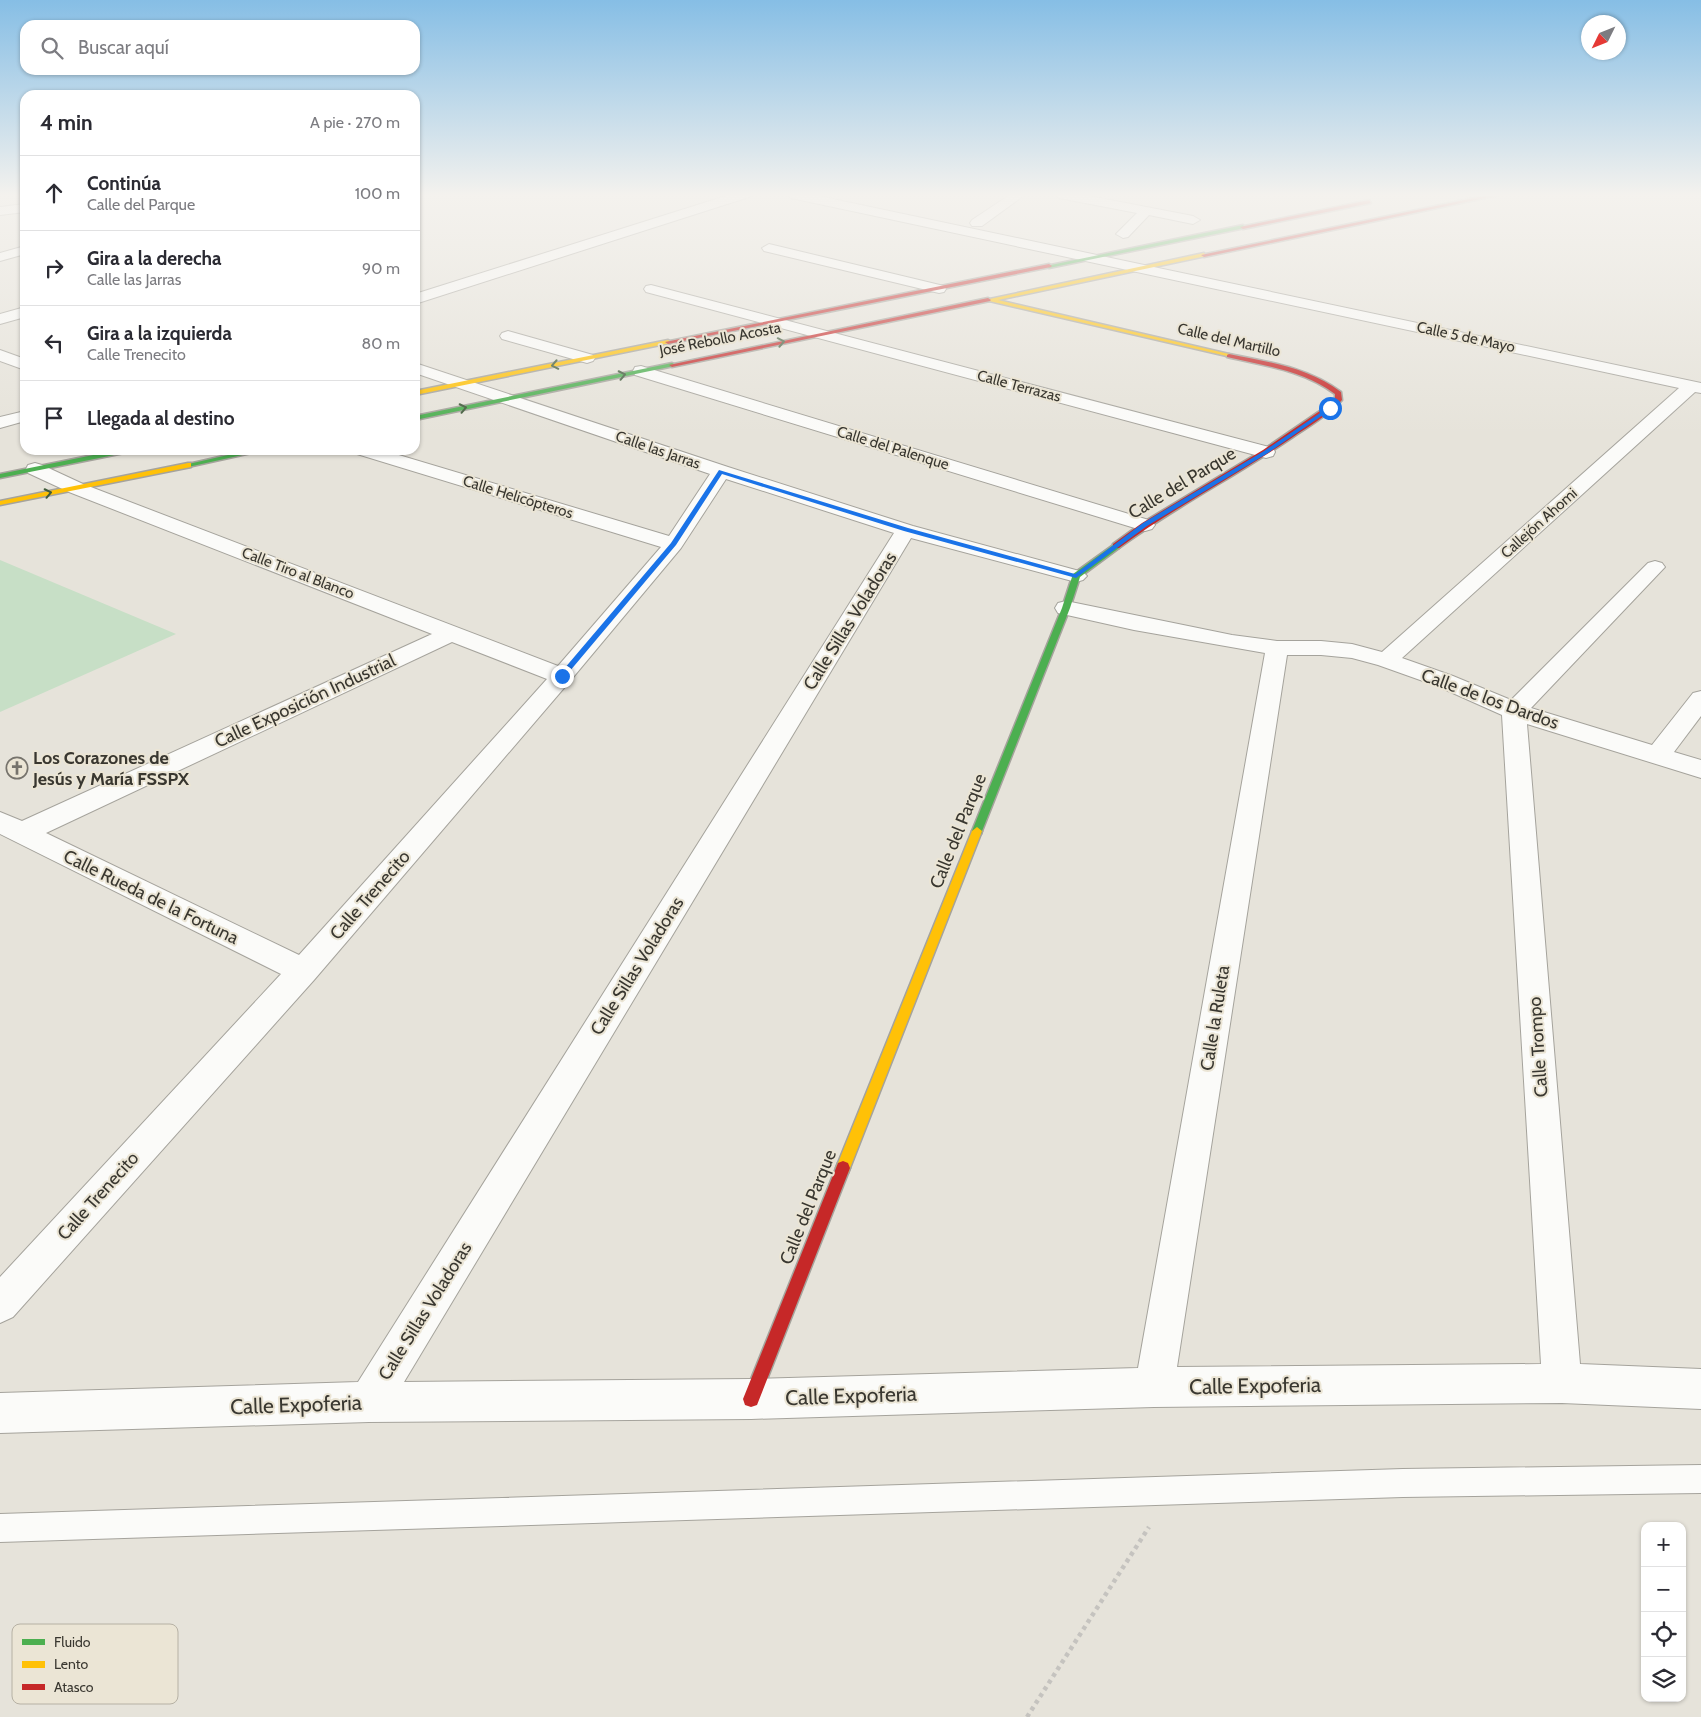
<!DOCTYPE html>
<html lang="es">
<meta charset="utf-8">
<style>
body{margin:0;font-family:Cabin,sans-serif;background:#f2f2f3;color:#2b2b33}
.controls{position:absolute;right:15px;bottom:15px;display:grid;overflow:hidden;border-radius:10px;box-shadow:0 1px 4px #0004}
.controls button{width:45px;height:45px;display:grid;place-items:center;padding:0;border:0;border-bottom:1px solid #e1e1e2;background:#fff;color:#2b2b33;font:25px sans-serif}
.compass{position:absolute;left:1581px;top:15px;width:45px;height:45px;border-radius:50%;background:#fff;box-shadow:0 1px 4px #0004;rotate:227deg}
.stop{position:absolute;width:15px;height:15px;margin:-11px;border:4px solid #1a73e8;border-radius:50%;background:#fff}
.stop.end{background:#1a73e8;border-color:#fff;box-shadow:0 1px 5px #0008}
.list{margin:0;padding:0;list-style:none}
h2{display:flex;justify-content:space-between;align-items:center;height:65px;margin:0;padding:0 20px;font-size:21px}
h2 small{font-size:16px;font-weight:400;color:#7c7c81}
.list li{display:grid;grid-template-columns:32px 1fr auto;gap:15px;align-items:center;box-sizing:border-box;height:75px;padding:0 20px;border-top:1px solid #e1e1e2}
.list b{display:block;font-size:19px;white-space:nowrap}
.list p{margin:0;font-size:16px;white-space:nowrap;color:#7c7c81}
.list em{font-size:16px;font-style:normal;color:#7c7c81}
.icon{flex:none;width:28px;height:28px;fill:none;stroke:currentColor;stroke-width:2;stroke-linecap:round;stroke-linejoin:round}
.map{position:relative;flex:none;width:1701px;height:1717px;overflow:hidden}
.search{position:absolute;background:#fff;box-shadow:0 1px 4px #0004;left:20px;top:20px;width:400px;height:55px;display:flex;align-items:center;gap:12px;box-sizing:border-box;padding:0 18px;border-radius:15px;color:#7c7c81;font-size:19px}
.panel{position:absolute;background:#fff;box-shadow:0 1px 4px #0004;left:20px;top:90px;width:400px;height:365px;border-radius:15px}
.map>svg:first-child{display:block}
.green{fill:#c7dfc6}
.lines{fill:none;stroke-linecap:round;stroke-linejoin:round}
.lane-casing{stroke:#a5a39c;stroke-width:2}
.street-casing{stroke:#a5a39c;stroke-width:2}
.fast-casing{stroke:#a5a39c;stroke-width:3}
.slow-casing{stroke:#a5a39c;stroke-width:3}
.jam-casing{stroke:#a5a39c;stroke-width:3}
.path{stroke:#c5c3bf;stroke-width:4.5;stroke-dasharray:4 4;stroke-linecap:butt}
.lane{fill:#fbfbf9;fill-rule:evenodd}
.street{fill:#fbfbf9;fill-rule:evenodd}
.fast{fill:#4caf50;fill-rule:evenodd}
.slow{fill:#ffc107;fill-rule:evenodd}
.jam{fill:#c62828;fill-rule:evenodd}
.oneway{stroke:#3f5b3a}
.route{fill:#1a73e8}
.labels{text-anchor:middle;stroke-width:4;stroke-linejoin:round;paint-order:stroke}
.far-street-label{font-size:15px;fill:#393730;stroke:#ebe5d5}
.street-label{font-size:18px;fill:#393730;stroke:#ebe5d5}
.poi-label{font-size:18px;font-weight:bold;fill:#393730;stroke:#ebe5d5;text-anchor:start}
.near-street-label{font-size:21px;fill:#393730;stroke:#ebe5d5}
.key{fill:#ebe5d5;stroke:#b6b1a4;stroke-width:1}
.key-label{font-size:14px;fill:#393730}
</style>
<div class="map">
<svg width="1701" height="1717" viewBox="0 0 1701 1717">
<rect width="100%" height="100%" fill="#e6e3da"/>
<path class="green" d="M0,560l176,74 -176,78z"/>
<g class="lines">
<g class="lane-casing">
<path id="lane" d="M1701,1465v28l-298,4 -1403,45v-28l1403,-45z"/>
</g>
<g class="street-casing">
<path id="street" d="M732,194h19l-2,3 -334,107v-10z
M785,194h24l892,189v10l-6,-1 -293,266 51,18 58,24 137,-137 7,-2 7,2 3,4 -134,141 121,37 41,-52 8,-2v25l-27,36 27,8v18l-174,-54 53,640 121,5v40l-139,-6 -408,4 -403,12 -382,3 -369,11v-40l358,-11 536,-849 -168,-54 -45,69 -111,133 -256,299 -301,337 -13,6v-46l281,-303 -281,-140v-22l22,9 410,-187 -363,-142 -41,-19 -2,-4 2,-4 7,-2 7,2 41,19 475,182 103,-119 -304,-93 -3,-4h28l287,86 41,-62 -295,-101v-10l313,104 185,59 170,46 4,4 -4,4 -7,2 -165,-44 -507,844 347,-3 387,-11 127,-715 -131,-23 -76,-17 -3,-5 3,-5 8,-2 166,34 45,6h44l31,3 30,8 297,-264 -888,-190zM452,642l95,37 -248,276 -253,-122zM1287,655h34l31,3 26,7 59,21 65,29 39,649 -364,3z
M1011,194h15l-44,32h-10l-2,-3 2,-3z
M1053,194h26l114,22 7,4 -7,4 -44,-9 -21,22 -5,1 -7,-4 21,-21 -78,-15z
M25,204v8l-25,3v-8z
M769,244l175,42 2,3 -2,3 -5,1 -175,-42 -2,-3z
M25,246v8l-25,7v-8z
M651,285l622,163 2,4 -2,4 -7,2 -7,-2 -613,-164 -2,-3 2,-3z
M25,307v10l-25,7v-10z
M508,331l85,24 2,3 -2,3 -6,2 -85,-24 -2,-3 2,-3z
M0,350l25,9v11l-25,-9z
M641,366l511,155 3,4 -3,4 -7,2 -7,-2 -503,-154 -2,-4 2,-4z
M25,411v10l-25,7v-11z"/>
</g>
<g class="fast-casing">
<path id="fast" d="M1243,225l2,3 -196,40 -3,-2z
M672,363l2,1v2l-259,54v-4z
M118,450h15l-4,2 -129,26v-4z
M250,450h15l-77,17 -4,-2z
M1116,543l4,3 -1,2 -39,29 -10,31 -88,223 -1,3h-8l-1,-3 90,-223 11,-34z"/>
</g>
<g class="slow-casing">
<path id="slow" d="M1204,253l2,3 -208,44 231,54 2,1v2l-246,-57z
M668,340l3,2 -1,1 -255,52v-4z
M188,463h3v4l-191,38v-4z
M977,827l5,4 -132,337 -2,5 -5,2 -5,-2 -2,-5 136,-337z"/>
</g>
<g class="jam-casing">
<path id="jam" d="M1493,194h11l-300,63 -3,-2z
M1369,200l2,3 -128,26 -3,-2z
M1049,264l3,2 -1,1 -383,77 -3,-2z
M988,298l3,2 -1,1 -318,66 -3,-2z
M1229,354c39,8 79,13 112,38l1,8c-13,15 -33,26 -49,37 -57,39 -118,70 -174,111h-6v-4l29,-21 121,-73 64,-44 8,-7v-5c-32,-24 -70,-28 -108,-37v-2z
M843,1161l5,2 2,5 -93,237 -6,2 -6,-2 -2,-6 93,-231 2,-5z"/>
</g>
<path class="path" d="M1027,1717l122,-190"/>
<use href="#lane" class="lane"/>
<use href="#street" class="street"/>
<use href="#fast" class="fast"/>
<use href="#slow" class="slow"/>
<use href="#jam" class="jam"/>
</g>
<defs><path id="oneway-chevron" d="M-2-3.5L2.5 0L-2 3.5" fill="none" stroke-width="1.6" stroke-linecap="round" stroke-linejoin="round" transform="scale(1.25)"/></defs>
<g class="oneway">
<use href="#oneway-chevron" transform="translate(781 342) rotate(-11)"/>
<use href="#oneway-chevron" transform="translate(555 365) rotate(169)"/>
<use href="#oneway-chevron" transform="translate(622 375) rotate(-12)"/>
<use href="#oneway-chevron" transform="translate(463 408) rotate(-12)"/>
<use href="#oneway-chevron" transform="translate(48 493) rotate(-12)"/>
</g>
<linearGradient id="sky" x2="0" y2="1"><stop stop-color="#86bee5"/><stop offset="0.45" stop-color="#f4f2ee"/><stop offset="1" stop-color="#f4f2ee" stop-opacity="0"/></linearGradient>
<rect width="1701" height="434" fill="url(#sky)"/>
<path class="route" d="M1329,407l4,1 -65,45 -121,73 -71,52 -172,-47 -182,-57 -46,71 -112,133 -6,-2 113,-133 48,-73 189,58 167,46 68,-51 121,-72z"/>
<defs>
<g id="church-ring" transform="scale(1.125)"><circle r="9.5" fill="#ebe5d5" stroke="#76736c" stroke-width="1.5"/><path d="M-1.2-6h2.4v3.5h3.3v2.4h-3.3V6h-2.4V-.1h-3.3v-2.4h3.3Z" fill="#76736c"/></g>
</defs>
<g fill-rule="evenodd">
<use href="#church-ring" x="17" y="768"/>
</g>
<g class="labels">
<g class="far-street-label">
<text transform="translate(1466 337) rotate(12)" y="5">Calle 5 de Mayo</text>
<text transform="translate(720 339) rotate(-11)" y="5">José Rebollo Acosta</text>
<text transform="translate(1229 340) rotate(13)" y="5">Calle del Martillo</text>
<text transform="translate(1019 386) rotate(15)" y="5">Calle Terrazas</text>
<text transform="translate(893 448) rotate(17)" y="5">Calle del Palenque</text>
<text transform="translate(658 450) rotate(19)" y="5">Calle las Jarras</text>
<text transform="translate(518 497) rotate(17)" y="5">Calle Helicópteros</text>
<text transform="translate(1539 523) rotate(-42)" y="5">Callejón Ahomi</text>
<text transform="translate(298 573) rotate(21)" y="5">Calle Tiro al Blanco</text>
</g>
<g class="street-label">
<text transform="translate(1182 483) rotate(-31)" y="6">Calle del Parque</text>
<text transform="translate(850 621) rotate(-58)" y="6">Calle Sillas Voladoras</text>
<text transform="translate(1490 699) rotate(20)" y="6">Calle de los Dardos</text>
<text transform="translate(305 701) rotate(-25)" y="6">Calle Exposición Industrial</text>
<text transform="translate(958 831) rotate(-68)" y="6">Calle del Parque</text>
<text transform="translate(370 895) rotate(-49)" y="6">Calle Trenecito</text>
<text transform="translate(151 897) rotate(26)" y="6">Calle Rueda de la Fortuna</text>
<text transform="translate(637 966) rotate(-58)" y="6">Calle Sillas Voladoras</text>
<text transform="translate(1215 1018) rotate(-81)" y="6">Calle la Ruleta</text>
<text transform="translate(1538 1047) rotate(-94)" y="6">Calle Trompo</text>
<text transform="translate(98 1196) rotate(-48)" y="6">Calle Trenecito</text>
<text transform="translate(808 1207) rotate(-68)" y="6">Calle del Parque</text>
<text transform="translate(425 1311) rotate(-58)" y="6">Calle Sillas Voladoras</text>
</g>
<g class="poi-label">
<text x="33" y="764">Los Corazones de<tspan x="33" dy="21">Jesús y María FSSPX</tspan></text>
</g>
<g class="near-street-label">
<text transform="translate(1255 1386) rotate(-1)" y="7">Calle Expoferia</text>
<text transform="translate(851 1396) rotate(-2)" y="7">Calle Expoferia</text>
<text transform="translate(296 1405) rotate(-2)" y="7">Calle Expoferia</text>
</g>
</g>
<rect x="12" y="1624" width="166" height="80" rx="8" class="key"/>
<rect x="22" y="1639" width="23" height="6" fill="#4caf50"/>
<rect x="22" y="1661" width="23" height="7" fill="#ffc107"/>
<rect x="22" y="1684" width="23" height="6" fill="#c62828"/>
<g class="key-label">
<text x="54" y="1647">Fluido</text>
<text x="54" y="1669">Lento</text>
<text x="54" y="1692">Atasco</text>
</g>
</svg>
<div class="controls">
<button>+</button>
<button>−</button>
<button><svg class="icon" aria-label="locate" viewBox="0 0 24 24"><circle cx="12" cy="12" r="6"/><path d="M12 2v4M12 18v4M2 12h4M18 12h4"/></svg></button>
<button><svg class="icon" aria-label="layers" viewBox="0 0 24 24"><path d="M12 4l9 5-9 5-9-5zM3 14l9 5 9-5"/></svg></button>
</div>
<svg class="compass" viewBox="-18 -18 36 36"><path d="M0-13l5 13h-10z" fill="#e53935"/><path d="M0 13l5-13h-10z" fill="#7c7c81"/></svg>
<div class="stop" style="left:1330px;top:408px"></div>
<div class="stop end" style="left:562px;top:676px"></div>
<div class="search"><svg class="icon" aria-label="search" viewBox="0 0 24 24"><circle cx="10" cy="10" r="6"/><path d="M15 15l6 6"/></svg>Buscar aquí</div>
<section class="panel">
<h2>4 min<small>A pie · 270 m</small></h2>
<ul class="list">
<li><svg class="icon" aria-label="ahead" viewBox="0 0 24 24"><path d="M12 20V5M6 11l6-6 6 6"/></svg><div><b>Continúa</b><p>Calle del Parque</p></div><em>100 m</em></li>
<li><svg class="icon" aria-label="right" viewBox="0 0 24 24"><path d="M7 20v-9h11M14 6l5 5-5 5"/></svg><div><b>Gira a la derecha</b><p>Calle las Jarras</p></div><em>90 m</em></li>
<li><svg class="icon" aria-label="left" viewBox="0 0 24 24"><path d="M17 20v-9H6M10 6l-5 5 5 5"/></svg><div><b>Gira a la izquierda</b><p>Calle Trenecito</p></div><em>80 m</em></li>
<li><svg class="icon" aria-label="arrive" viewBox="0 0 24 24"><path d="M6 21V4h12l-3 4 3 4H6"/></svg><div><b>Llegada al destino</b></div></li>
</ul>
</section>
</div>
